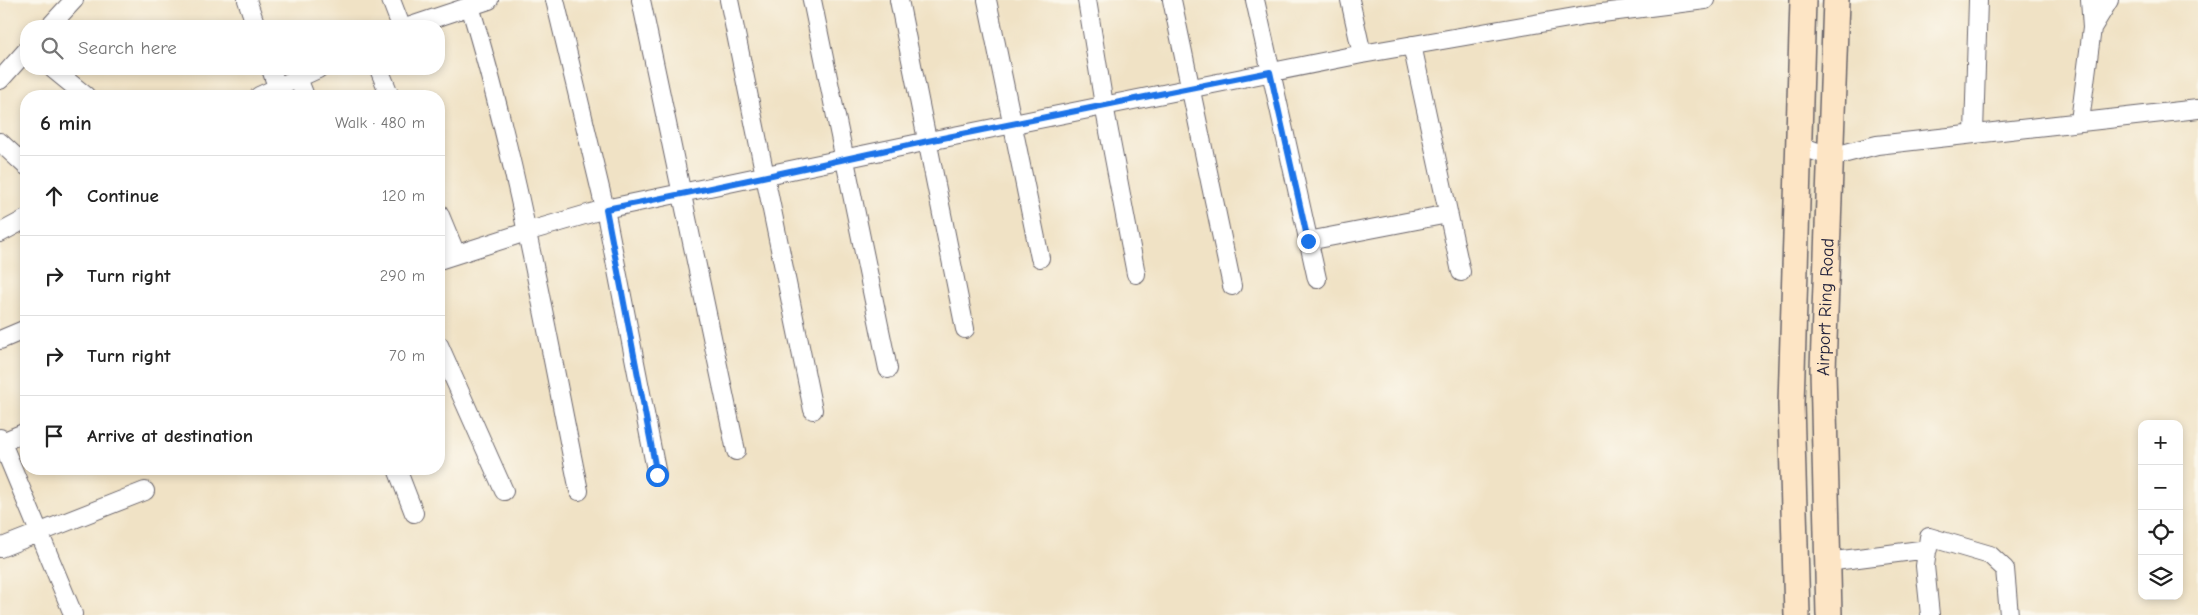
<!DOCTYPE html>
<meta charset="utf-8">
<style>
body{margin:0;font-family:"Comic Neue",sans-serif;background:#f2f2f2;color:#222}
.controls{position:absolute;right:15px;bottom:15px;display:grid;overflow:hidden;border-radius:10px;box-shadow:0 2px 8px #0003}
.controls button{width:45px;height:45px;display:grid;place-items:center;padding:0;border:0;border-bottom:1px solid #e0e0e0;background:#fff;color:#222;font:25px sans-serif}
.stop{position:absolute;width:15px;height:15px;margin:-11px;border:4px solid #1a73e8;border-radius:50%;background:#fff}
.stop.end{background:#1a73e8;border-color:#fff;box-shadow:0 1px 5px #0008}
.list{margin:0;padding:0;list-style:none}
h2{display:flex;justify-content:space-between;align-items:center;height:65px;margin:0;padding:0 20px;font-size:21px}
h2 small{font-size:16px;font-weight:400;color:#767676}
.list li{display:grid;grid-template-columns:32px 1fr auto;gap:15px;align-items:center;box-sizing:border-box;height:80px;padding:0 20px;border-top:1px solid #e0e0e0}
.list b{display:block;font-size:19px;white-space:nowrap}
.list em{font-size:16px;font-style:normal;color:#767676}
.icon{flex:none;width:28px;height:28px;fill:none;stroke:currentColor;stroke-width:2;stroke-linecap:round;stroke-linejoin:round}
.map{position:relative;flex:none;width:2198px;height:615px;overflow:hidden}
.search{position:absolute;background:#fff;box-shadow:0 2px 8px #0003;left:20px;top:20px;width:425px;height:55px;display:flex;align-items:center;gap:12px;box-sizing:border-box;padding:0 18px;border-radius:20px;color:#767676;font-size:19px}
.panel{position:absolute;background:#fff;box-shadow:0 2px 8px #0003;left:20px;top:90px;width:425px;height:385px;border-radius:20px}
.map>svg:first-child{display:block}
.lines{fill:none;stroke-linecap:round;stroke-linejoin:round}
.street-casing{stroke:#6a656b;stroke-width:20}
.secondary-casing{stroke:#6a656b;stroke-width:28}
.street{stroke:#fff;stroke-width:18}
.secondary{stroke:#fde5c5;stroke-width:25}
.route{stroke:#1a73e8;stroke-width:6}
.labels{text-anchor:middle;stroke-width:4;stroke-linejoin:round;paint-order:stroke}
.street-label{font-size:18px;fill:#22223b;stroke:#fbf7ec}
</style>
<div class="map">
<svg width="2198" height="615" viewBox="0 0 2198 615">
<rect width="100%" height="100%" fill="#fbf7ec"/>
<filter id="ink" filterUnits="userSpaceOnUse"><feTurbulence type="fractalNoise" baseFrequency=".02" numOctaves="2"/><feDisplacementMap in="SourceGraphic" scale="10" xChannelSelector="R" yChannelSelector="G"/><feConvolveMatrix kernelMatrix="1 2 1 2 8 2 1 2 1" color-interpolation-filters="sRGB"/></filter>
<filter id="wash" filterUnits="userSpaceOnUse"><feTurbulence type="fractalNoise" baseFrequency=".0096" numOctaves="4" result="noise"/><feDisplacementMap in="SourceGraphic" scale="20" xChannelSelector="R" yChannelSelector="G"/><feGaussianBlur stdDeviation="1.12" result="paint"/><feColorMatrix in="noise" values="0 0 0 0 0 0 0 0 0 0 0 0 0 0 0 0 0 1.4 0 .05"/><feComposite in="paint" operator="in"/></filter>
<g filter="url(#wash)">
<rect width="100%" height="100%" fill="#f0e2c5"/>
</g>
<g filter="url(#ink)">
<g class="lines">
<g class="street-casing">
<path id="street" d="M247,0l9,26
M391,0l10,26
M555,0l50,209 52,266
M641,0l95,451
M729,0l84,410
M812,0l76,369
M899,0l66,329
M987,0l53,258
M1087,0l17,105 32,169
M1172,0l60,286
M1255,0l62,279
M1350,0l12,54
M2090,0l2,28
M470,6c48,158 76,323 109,485
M50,26l24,-26
M411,26l78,-26
M1412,45l49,227
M53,69l33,27
M271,69l6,18
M379,69l11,27
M298,78l7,18
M0,80l26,-29
M259,96l59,-27
M2080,121l12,-93 17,-28
M1974,133l4,-133
M0,142l26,24
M1798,145l33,12 46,-12 321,-36
M439,213l17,41
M0,233l26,-14
M1308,241l140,-27
M439,260l87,-28 79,-23 324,-68 433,-87 224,-39 119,-15
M0,340l26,-11
M439,345l65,146
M0,438l73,176
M0,443l26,-11
M397,469l17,44
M0,548l145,-57
M1827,562l101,-13
M1930,615l-5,-49 4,-29 61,18 15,14 4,46"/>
</g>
<g class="secondary-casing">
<g id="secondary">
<path d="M1797,615l-6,-211 12,-404"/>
<path id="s1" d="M1829,615l-6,-246 13,-369"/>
</g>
</g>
<use href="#street" class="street"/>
<use href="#secondary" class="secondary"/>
</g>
</g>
<g class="lines" filter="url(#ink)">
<path class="route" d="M657,475l-51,-266c107,-20 215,-45 322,-68 114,-24 228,-46 342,-69l38,169"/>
</g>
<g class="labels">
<g class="street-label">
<text dy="6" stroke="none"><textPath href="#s1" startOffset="308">Airport Ring Road</textPath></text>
</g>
</g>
</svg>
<div class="controls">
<button>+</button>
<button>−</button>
<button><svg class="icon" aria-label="locate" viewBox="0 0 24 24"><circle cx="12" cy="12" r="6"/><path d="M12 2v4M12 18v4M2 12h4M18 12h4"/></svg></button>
<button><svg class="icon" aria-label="layers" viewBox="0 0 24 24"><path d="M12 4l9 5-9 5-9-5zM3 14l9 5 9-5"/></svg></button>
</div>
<div class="stop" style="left:657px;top:475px"></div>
<div class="stop end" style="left:1308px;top:241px"></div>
<div class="search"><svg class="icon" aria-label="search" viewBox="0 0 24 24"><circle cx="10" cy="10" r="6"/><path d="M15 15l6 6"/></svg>Search here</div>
<section class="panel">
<h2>6 min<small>Walk · 480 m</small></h2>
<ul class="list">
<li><svg class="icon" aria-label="ahead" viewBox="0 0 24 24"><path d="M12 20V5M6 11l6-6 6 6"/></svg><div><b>Continue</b></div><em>120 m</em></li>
<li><svg class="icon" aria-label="right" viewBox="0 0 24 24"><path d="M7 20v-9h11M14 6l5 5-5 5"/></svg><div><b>Turn right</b></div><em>290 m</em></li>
<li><svg class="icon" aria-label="right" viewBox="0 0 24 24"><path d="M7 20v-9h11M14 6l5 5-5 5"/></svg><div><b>Turn right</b></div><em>70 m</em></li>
<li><svg class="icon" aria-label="arrive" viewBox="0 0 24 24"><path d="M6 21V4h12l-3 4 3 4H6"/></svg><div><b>Arrive at destination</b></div></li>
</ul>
</section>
</div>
